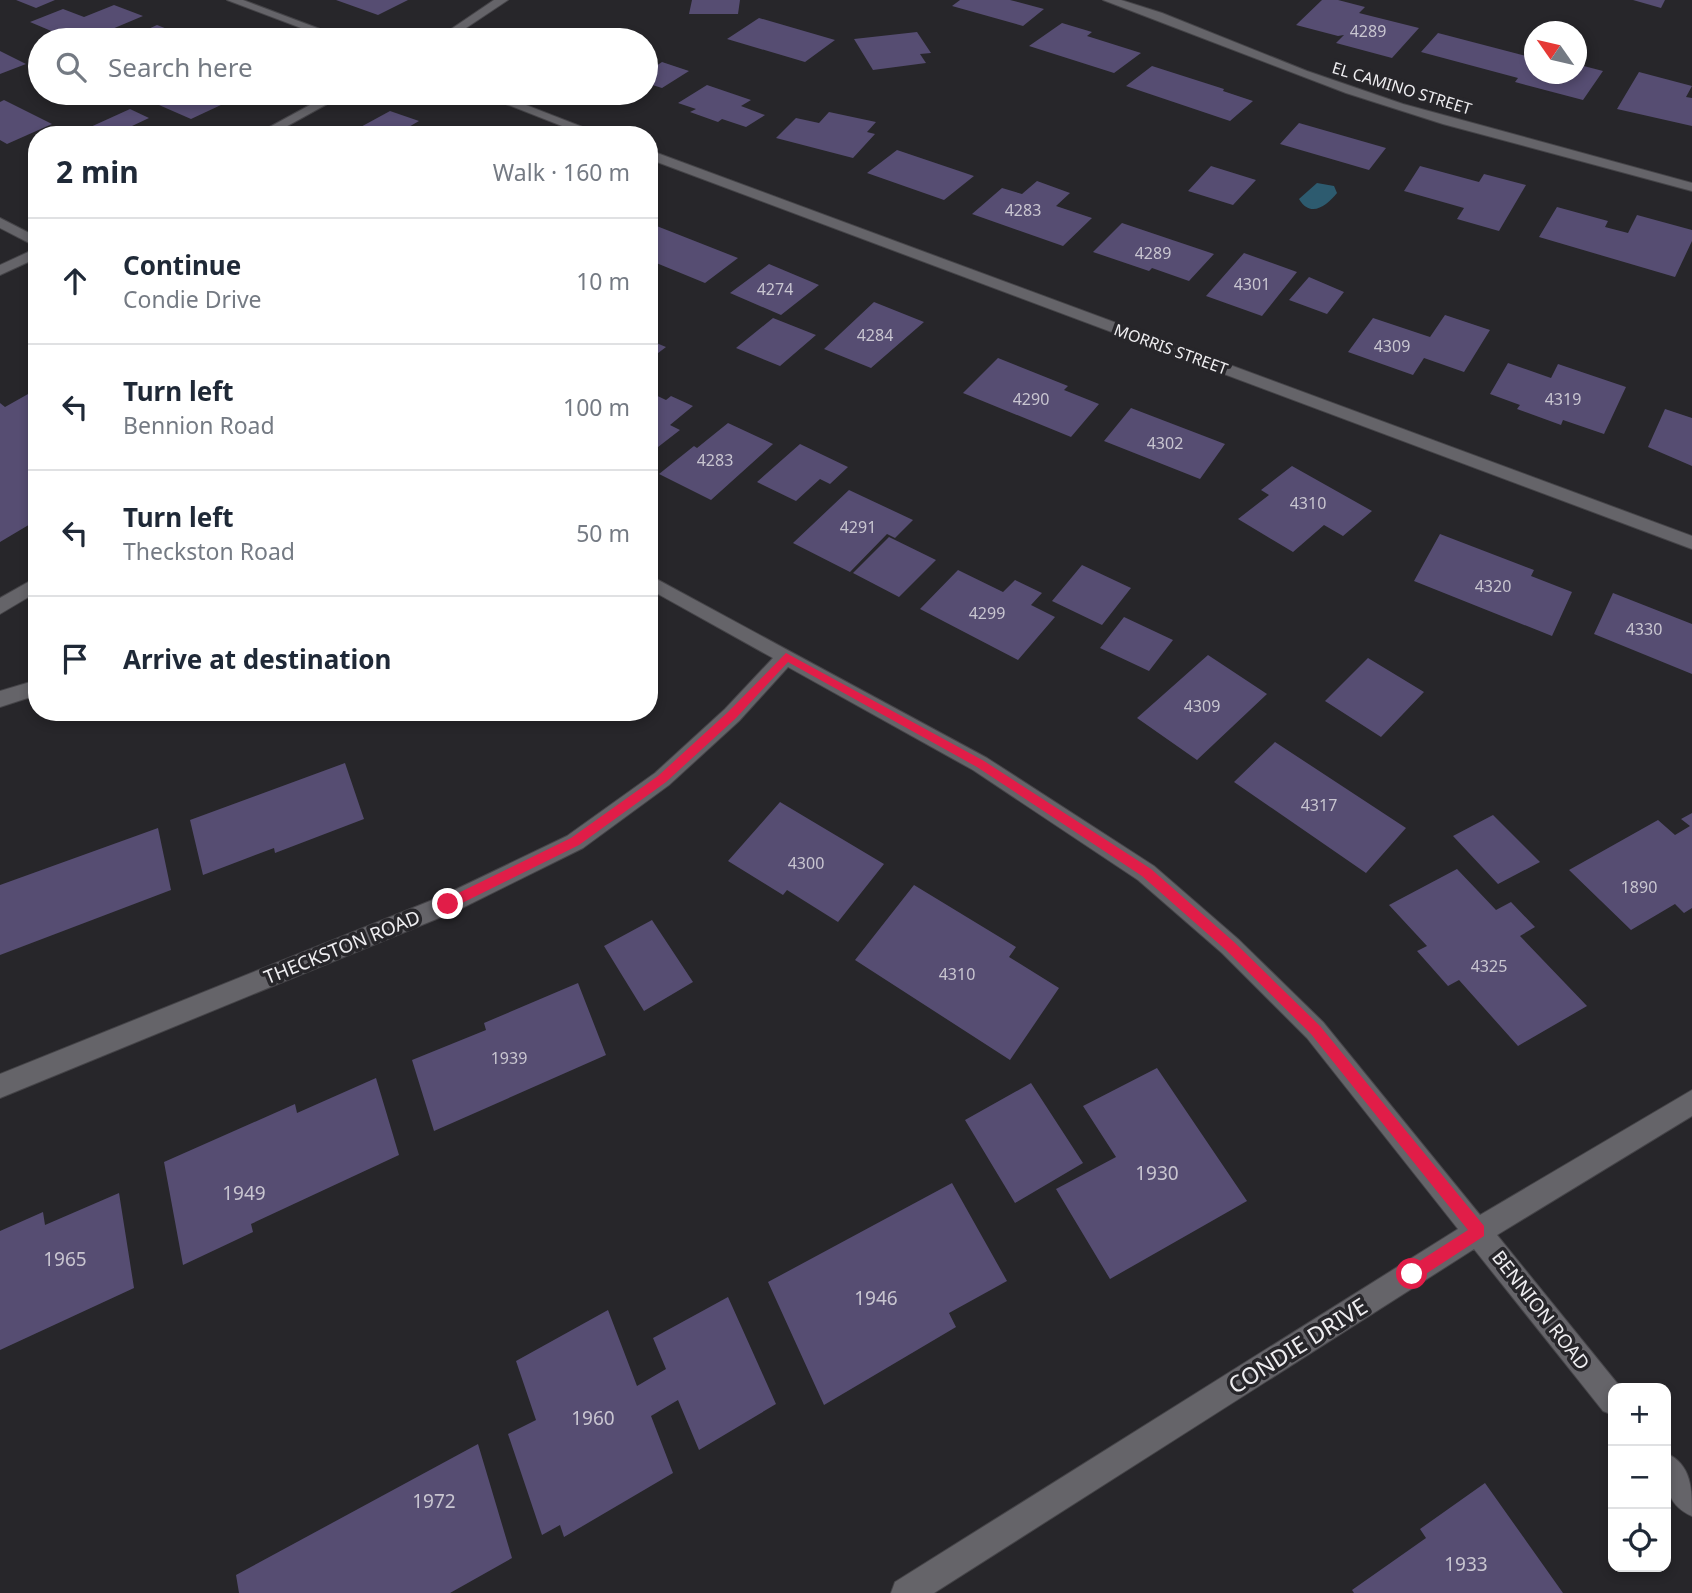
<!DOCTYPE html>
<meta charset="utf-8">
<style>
body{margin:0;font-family:"Noto Sans",sans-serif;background:#f6f6f7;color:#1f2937}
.controls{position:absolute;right:21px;bottom:21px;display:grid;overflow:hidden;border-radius:14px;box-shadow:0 4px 10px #0003}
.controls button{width:63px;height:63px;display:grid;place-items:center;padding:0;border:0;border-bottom:2px solid #e0e1e3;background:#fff;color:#1f2937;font:35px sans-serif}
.compass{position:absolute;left:1524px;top:21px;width:63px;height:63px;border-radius:50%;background:#fff;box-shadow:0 4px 10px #0003;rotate:304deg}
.stop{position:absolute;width:21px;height:21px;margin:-16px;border:5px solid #e11d48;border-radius:50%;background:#fff}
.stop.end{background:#e11d48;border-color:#fff;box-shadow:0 2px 7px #0008}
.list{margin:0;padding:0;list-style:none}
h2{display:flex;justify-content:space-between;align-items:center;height:91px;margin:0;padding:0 28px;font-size:30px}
h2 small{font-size:23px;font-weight:400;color:#747a83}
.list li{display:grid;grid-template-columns:46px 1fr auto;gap:21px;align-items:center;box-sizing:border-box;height:126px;padding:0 28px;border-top:2px solid #e0e1e3}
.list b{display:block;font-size:26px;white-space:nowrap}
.list p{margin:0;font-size:23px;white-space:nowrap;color:#747a83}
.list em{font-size:23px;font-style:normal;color:#747a83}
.icon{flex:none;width:38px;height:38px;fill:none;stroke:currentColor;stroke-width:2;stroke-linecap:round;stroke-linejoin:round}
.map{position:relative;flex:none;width:1692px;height:1593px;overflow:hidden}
.search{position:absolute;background:#fff;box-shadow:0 4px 10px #0003;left:28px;top:28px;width:630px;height:77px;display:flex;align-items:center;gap:18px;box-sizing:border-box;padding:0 24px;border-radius:38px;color:#747a83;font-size:26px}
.panel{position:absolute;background:#fff;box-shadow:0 4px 10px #0003;left:28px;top:126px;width:630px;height:595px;border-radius:28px}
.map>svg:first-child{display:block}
.water{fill:#2d5b6f}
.building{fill:#564d72}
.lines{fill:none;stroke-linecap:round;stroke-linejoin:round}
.service-casing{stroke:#454448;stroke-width:2}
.minor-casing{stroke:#454448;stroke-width:2}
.service{fill:#656469;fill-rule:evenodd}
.minor{fill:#656469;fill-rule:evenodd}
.route{fill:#e11d48}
.labels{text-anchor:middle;stroke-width:7;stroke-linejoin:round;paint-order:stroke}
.number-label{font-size:16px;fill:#c8c5d0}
.far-street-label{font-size:16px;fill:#eeedf0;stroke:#27262a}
.street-label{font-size:19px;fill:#eeedf0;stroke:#27262a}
.near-number-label{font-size:19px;fill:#c8c5d0}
.near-street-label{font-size:23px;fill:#eeedf0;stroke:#27262a}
</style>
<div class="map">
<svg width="1692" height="1593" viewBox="0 0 1692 1593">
<rect width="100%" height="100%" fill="#27262a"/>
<path class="water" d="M1317,183l17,3 3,7c-10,12 -26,26 -38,6z"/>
<path class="building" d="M16,0h39l-19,8z
M336,0h72l-30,15z
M692,0h48l-2,14h-49z
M960,0h50l34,9 -21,17 -71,-20z
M1322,0h16l27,7 -6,6 60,15 -27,30 -56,-15 8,-8 -6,1 -42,-11z
M1633,0h32l-4,8z
M114,5l29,11 -57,24 -30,-7 -26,-11 33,-13 21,8z
M759,18l76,22 -30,22 -78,-23z
M1062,23l30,9 -5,4 54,17 -27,20 -85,-27z
M157,25l38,15h-71z
M537,32l21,8h-35z
M917,32l14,21 -11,1 6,9 -53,7 -19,-31z
M1438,33l96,25v16h42v-10l27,7 -20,29 -68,-18 3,-4 -97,-26z
M0,51l26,13 -26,10z
M662,62l27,9 -27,17 -16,-5v-20l10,3z
M1152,66l72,23 -1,2 30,10 -23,20 -104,-35z
M1639,72l53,14 -6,11 6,1v28l-75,-17z
M707,85l44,15 -10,6 24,9 -19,12 -24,-8 -4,3 -28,-10 6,-3 -18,-6z
M138,93h24l7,3 -18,8 -19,-9z
M186,93h42l10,4 -47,22 -32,-14z
M4,100l48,24 -45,20 -7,-4v-38z
M130,109l19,9 -36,17h-16l-11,-6z
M390,111l29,10 -24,14h-49z
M829,112l47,10 -9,10 8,2 -22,24 -77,-20 20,-20 23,5z
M1299,123l87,25 -17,22 -89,-26z
M897,150l77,26 -30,24 -77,-27z
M1211,166l45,14 -23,25 -45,-14z
M1420,166l59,16 5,-8 42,11 -27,46 -42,-12 7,-11 -60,-17z
M1037,181l33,12 -14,13 36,12 -29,28 -91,-32 30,-26 20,6z
M1557,207l51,14 -3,6 23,6 9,-18 55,15v11l-17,36 -136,-40z
M649,223l89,35 -33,25 -56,-23z
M1122,223l92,31 -25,27 -37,-13 -3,3 -56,-19z
M1244,253l53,19 -35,44 -56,-20z
M769,264l50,21 -38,30 -51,-22z
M1309,277l35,15 -17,22 -38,-14z
M874,302l50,20 -53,46 -47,-19z
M1445,315l45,15 -26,42 -40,-14 -11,17 -65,-23 25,-34 57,19z
M773,318l43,17 -36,31 -44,-18z
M649,340l17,7 -17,13z
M998,358l70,28 -4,4 35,14 -28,33 -108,-44z
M1508,363l43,15 7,-14 68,23 -22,47 -41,-14 -2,5 -44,-16 3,-4 -30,-11z
M37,389v131l-37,22v-139l5,4z
M649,392l17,8 5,-4 22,10 -23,19 10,5 -31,24z
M1131,408l94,36 -25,35 -96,-38z
M1665,409l27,9v48l-44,-19z
M728,423l45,21 -62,56 -52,-26 35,-28 3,2z
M800,444l48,23 -18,17 -10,-5 -24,22 -39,-19z
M1292,466l80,45 -29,25 -19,-11 -31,27 -55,-33 31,-24 -8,-5z
M849,490l64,30 -18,18 -8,-4 -37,38 -57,-29z
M1440,534l94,36 -3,6 41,16 -20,44 -138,-55z
M889,537l47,23 -37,37 -46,-24z
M1082,565l49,23 -29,37 -50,-24z
M958,570l45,22 12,-12 27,13 -11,12 24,12 -37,43 -98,-51z
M1613,593l79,31v50l-98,-40z
M1124,617l49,23 -24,31 -49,-23z
M1208,655l59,39 -70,66 -60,-42z
M1368,658l56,34 -43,45 -56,-36z
M1275,742l131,86 -40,45 -132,-91z
M345,763l19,56 -89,34 -1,-5 -71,27 -13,-55z
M780,802l104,62 -46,58 -51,-32 -4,5 -55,-34z
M1692,813v95l-8,5 -9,-9 -44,26 -62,-60 89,-50 17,15 15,-9 -9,-7z
M1493,815l47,47 -42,22 -45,-48z
M158,828l13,62 -171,65v-70z
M1457,869l39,41 15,-8 24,25 -15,9 67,70 -69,40 -59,-66 -11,6 -31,-35 10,-5 -38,-41z
M914,885l102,62 -7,10 50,31 -49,72 -155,-100z
M652,920l41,62 -49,29 -40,-65z
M578,983l28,72 -172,76 -22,-71 74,-30 -2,-7z
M1157,1068l90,133 -137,78 -54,-90 60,-32 -33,-51z
M376,1078l23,77 -148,69 2,8 -70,33 -19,-103 131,-58 2,9z
M1031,1083l52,80 -68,40 -50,-83z
M952,1183l55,98 -58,32 7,14 -132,78 -56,-123z
M119,1193l15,95 -134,62v-119l43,-19 2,13z
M728,1297l48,107 -77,46 -21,-50 -27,16 22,57 -109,64 -4,-12 -18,10 -34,-101 28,-14 -20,-59 92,-51 29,76 29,-17 -13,-31z
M478,1444l34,114 -62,35h-211l-3,-18z
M1485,1483l78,110h-209l-2,-3 74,-52 -6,-9z"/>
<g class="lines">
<g class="service-casing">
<path id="service" d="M37,577v15l-37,22v-16z
M37,680v15l-37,12v-16z"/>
</g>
<g class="minor-casing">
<path id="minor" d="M227,0h16l106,40h-16z
M494,0h14l-60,40h-13z
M1103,0h18l41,13 145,58 96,33 289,79v8l-249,-67 -97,-31z
M332,93h15l-76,42h-16z
M478,93h17l108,42h-18z
M649,150l1043,386v13l-1043,-390z
M0,218l37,19v10l-37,-19z
M37,248v10l-37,17v-10z
M649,575l338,183 167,108 84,73 85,83 157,193 212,-125v26l-195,119 124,153h-8v27l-10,-4 -129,-162 -540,344h-43l4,-11 563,-353 -151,-191 -85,-85 -84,-73 -165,-110 -185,-103 -49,54 -70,64 -86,63 -127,63 -456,187v-24l440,-177 127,-61 88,-63 70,-64 48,-51 -124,-69z
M1666,1453c26,12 26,36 26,63 -28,-12 -27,-36 -26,-63z"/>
</g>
<use href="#service" class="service"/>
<use href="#minor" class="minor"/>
</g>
<path class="route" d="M786,653l198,108 167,108 83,73 86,84 164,200v10l-66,43 -6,2 -5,-2 -2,-5 2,-5 61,-39 -157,-196 -85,-84 -84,-74 -165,-109 -189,-105 -52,56 -70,64 -87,63 -127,63h-8v-8l127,-62 87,-62 70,-64z"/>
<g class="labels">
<g class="number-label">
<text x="1368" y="37">4289</text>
<text x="1023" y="216">4283</text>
<text x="1153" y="259">4289</text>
<text x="1252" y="290">4301</text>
<text x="775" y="295">4274</text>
<text x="875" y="341">4284</text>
<text x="1392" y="352">4309</text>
<text x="1031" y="405">4290</text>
<text x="1563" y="405">4319</text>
<text x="1165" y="449">4302</text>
<text x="715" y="466">4283</text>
<text x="1308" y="509">4310</text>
<text x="858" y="533">4291</text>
<text x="1493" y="592">4320</text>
<text x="987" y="619">4299</text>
<text x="1644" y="635">4330</text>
<text x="1202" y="712">4309</text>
<text x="1319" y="811">4317</text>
<text x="806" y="869">4300</text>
<text x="1639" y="893">1890</text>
<text x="1489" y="972">4325</text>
<text x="957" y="980">4310</text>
<text x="509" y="1064">1939</text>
</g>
<g class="far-street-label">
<text transform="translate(1402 88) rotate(17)" y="6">EL CAMINO STREET</text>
<text transform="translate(1171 349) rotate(20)" y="6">MORRIS STREET</text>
</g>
<g class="street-label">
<text transform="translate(342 947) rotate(-22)" y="7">THECKSTON ROAD</text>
<text transform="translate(1541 1310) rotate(52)" y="7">BENNION ROAD</text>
</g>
<g class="near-number-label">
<text x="1157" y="1180">1930</text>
<text x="244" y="1200">1949</text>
<text x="65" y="1266">1965</text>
<text x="876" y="1305">1946</text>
<text x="593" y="1425">1960</text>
<text x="434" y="1508">1972</text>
<text x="1466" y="1571">1933</text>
</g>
<g class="near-street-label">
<text transform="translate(1298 1346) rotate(-32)" y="8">CONDIE DRIVE</text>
</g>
</g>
</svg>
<div class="controls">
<button>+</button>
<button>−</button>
<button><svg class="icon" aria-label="locate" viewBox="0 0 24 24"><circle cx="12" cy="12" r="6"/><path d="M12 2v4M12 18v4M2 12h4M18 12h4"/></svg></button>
</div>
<svg class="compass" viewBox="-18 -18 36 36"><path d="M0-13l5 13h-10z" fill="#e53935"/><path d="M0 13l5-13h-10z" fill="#747a83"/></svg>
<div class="stop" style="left:1412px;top:1274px"></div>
<div class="stop end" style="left:448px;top:904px"></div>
<div class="search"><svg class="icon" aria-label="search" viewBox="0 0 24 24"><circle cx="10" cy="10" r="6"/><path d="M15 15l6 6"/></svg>Search here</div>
<section class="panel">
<h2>2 min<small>Walk · 160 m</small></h2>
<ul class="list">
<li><svg class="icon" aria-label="ahead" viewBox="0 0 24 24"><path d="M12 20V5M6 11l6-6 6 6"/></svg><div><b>Continue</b><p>Condie Drive</p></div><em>10 m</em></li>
<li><svg class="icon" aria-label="left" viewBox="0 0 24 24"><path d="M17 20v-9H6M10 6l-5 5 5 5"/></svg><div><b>Turn left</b><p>Bennion Road</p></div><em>100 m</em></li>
<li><svg class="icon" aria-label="left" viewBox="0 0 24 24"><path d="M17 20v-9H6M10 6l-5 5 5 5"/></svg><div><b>Turn left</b><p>Theckston Road</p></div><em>50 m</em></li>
<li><svg class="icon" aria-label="arrive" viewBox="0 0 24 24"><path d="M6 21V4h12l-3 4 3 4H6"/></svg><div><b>Arrive at destination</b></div></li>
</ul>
</section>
</div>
